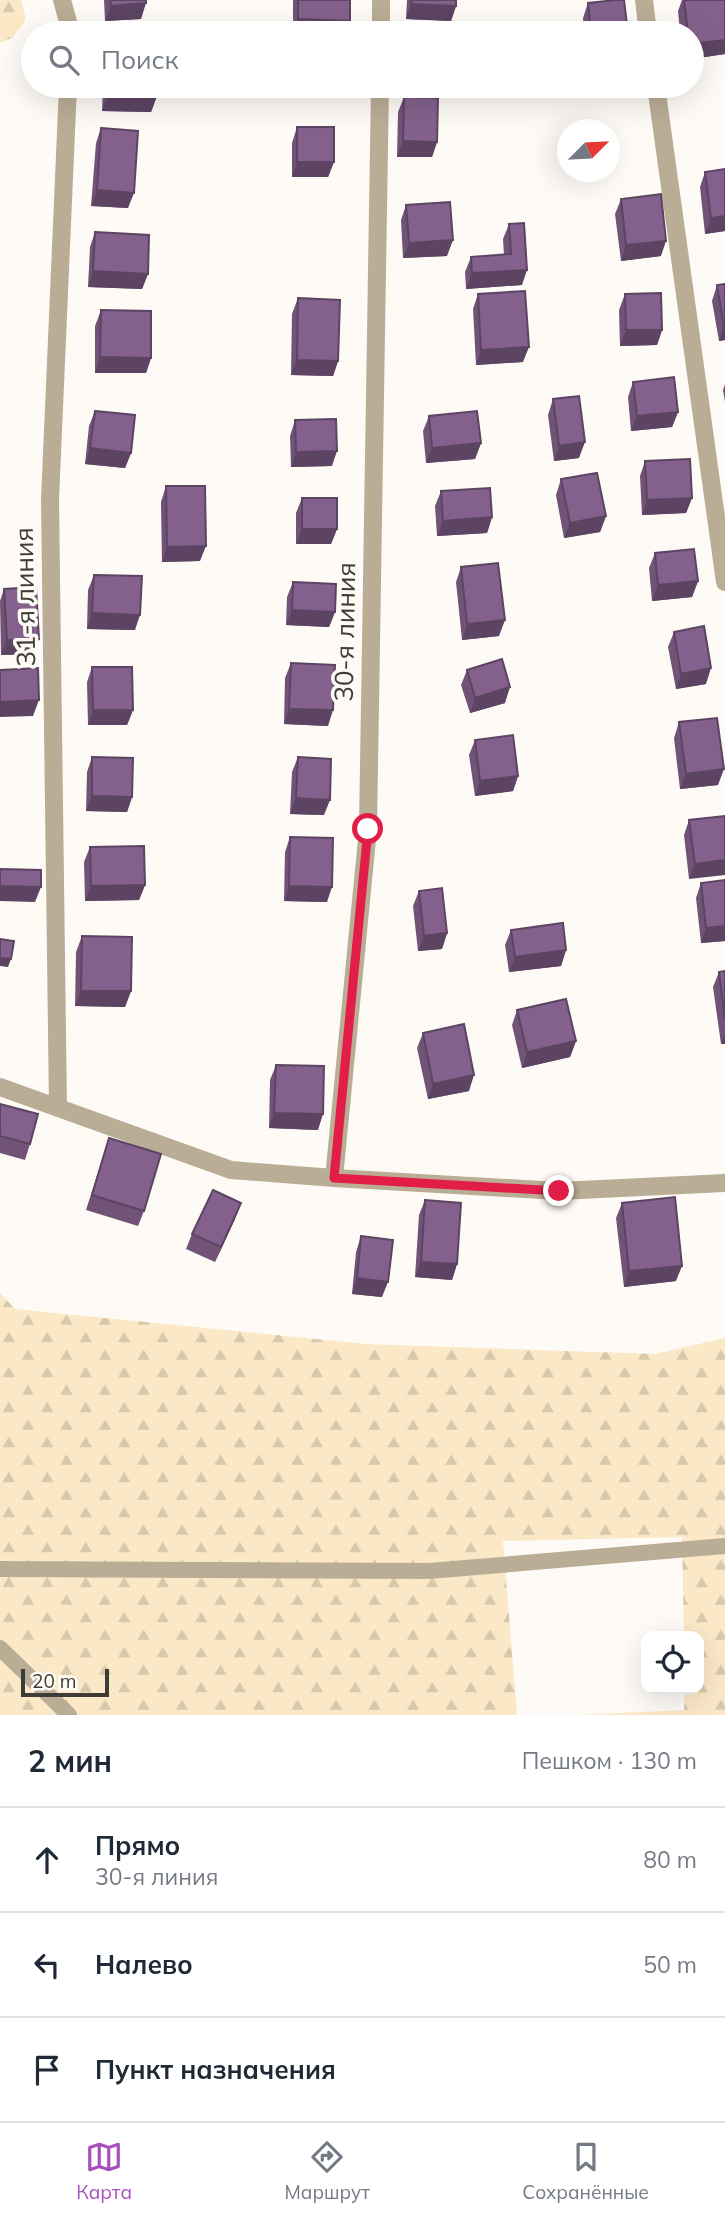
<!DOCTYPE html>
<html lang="ru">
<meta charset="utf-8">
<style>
body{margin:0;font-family:Mulish,sans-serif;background:#f6f6f7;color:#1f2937}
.controls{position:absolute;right:21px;bottom:21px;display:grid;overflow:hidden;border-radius:14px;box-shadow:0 7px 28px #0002}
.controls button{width:63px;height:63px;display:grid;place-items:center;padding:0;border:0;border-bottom:2px solid #e0e1e3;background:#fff;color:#1f2937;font:35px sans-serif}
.compass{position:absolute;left:557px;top:119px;width:63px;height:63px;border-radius:50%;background:#fff;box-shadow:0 7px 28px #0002;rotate:66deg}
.scale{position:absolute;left:21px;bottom:18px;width:88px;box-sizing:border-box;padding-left:7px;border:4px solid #3e3c37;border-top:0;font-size:19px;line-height:24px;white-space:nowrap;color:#3e3c37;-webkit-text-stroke:5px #fefbf6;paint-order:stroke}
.stop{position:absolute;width:21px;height:21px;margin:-16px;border:5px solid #e11d48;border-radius:50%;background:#fff}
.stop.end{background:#e11d48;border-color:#fff;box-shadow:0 2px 7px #0008}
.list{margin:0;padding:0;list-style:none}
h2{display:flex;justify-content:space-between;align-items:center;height:91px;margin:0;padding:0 28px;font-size:30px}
h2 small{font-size:23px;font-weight:400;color:#747a83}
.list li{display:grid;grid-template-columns:46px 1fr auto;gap:21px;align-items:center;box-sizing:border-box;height:105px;padding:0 28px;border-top:2px solid #e0e1e3}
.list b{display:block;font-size:26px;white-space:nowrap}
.list p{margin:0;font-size:23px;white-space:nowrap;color:#747a83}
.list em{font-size:23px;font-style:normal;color:#747a83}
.icon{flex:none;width:38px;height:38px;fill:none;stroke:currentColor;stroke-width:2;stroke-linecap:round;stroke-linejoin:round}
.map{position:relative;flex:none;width:725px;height:1715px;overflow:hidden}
.search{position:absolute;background:#fff;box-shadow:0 7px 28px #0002;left:21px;right:21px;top:21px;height:77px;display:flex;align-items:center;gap:18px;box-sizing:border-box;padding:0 24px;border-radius:38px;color:#747a83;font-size:26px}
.sheet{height:406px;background:#fff}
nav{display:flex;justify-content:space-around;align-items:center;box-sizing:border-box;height:98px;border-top:2px solid #e0e1e3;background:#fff;font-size:19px;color:#747a83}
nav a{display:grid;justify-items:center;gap:4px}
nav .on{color:#a74fbc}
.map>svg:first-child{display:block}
.forest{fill:url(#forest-firs)}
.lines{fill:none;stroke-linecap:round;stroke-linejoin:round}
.service{stroke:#baad96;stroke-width:16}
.minor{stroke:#baad96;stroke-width:18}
.wall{fill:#715378}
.shaded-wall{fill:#5c4462}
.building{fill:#83618c;stroke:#5c4462;stroke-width:2}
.route{stroke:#e11d48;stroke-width:9}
.labels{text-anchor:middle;stroke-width:7;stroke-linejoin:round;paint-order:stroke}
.street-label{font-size:26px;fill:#3e3c37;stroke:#fefbf6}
</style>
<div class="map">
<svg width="725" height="1715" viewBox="0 0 725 1715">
<defs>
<pattern id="forest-firs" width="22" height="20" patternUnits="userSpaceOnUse" patternTransform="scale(1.75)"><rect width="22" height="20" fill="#fbe8c7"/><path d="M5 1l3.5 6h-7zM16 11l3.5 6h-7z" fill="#d8c8ac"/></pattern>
</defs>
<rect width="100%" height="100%" fill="#fefbf6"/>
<path class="forest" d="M0,0h21l5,19 -14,19 -12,5z
M0,1293l15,16 351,35 289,10 70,-16v377h-149l108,-5 1,-21h14v-53h-15l-2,-99 -179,4 14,174h-517z"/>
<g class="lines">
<path class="service" d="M0,1569l429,2 296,-25
M0,1648l69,67"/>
<path class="minor" d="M62,0l9,33
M644,0l4,33
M381,33v-33
M656,86l69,496
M0,1087l231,83 103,8 225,13 166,-8
M58,1108l-8,-608 18,-414
M334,1178l34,-349 12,-743"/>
</g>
<path class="wall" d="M104,0h42l-5,19 -36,2z
M293,0h57l-5,33h-52z
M407,0h49v6l-5,15 -45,-2z
M682,0h43v54l-33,5v-26h-12l-2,-22z
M588,3l40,30h-44l-1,-15z
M103,86h54v10l-6,16 -49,-1z
M308,86h44l-4,11h-40z
M404,97l33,45 -5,15h-35l1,-45z
M297,127l37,35 -6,15h-36v-34z
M101,128l27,80 -37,-2 5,-63z
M725,169v62l-20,3 -5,-47 5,-15z
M621,199l40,57 -40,5 -6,-47z
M406,205l41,51 -44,2 -2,-38z
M509,224l13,61 -56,4 -1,-17 6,-15 33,-2 -1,-16z
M95,232l53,42 -6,15 -54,-2 2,-40z
M725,284v56l-6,1 -7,-40 5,-16z
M478,294l45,68 -47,3 -3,-56z
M625,294l37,36 -5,15 -37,1 -1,-36z
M298,298l40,63 -5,15 -42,-1 1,-61z
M101,310l50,48 -5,15h-51v-47z
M633,382l45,30 -6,15 -41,4 -3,-34z
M725,384v18l-2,-12z
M553,399l26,59 -25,3 -6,-46z
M95,411l36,42 -6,15 -40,-4 4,-38z
M429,416l52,27 -6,16 -49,4 -3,-32z
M295,420l37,46 -41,1 -1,-31z
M645,461l47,37 -6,15 -44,2 -2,-39z
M561,479l45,37 -6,16 -36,6 -8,-43z
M166,486l34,75 -38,1 -1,-60z
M441,491l51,26 -5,16 -50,3 -2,-30z
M302,498l35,31 -6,15h-35v-31z
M655,553l43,28 -6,16 -40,4 -3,-33z
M461,567l38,69 -37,4 -6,-58z
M94,575l41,55 -48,-1 1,-39z
M293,582l42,30 -6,15 -43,-2 1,-28z
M4,589l35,50 -6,15 -32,1 -1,-54z
M674,632l32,52 -30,5 -8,-42z
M291,663l37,63 -44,-2 1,-46z
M92,667l41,43 -6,15h-39l-1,-43z
M467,670l38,33 -35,10 -9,-28z
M679,722l39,63 -38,4 -6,-51z
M475,740l43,36 -5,15 -38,5 -6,-41z
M92,757l40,40 -5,15 -41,-1 1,-39z
M298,757l26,58 -34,-1 2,-42z
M725,816l-36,63 -5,-44 5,-15z
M290,837l37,65 -43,-1 1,-49z
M90,847l55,38 -6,15 -54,1 -1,-39z
M725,880v61l-24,2 -5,-45 5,-15z
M419,891l28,42 -5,16 -24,2 -5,-45z
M511,930l55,20 -5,16 -52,6 -4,-27z
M82,936l49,55 -6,16 -50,-1 1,-54z
M725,971v73h-4l-8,-57 6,-15z
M517,1010l59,31 -6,16 -48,11 -10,-43z
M423,1033l46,58 -41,8 -11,-51z
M276,1065l42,65 -49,-2 1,-48z
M0,1104l30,40 -5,16 -25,-7z
M109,1138l35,73 -6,15 -52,-16z
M425,1200l32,64 -5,16 -37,-3 4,-62z
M622,1203l54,78 -52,6 -8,-69z
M235,1219l-20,43 -29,-13 6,-15z
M361,1236l21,61 -30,-3 4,-42z"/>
<path class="shaded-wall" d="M146,3l-5,16 -36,2 6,-15z
M411,4l45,2 -5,15 -45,-2z
M298,19l52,2 -5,12h-52z
M725,40v14l-33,5v-15z
M312,86h40l-4,11h-40z
M108,95l49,1 -6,16 -49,-1z
M403,141l34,1 -5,15h-35z
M297,162h37l-6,15h-36z
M97,190l37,3 -6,15 -37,-2z
M725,216v15l-20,3 6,-16z
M453,240l-6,16 -44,2 6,-15z
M666,241l-5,15 -40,5 5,-16z
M527,270l-5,15 -56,4 6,-16z
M93,271l55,3 -6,15 -54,-2z
M725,325v15l-6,1 5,-15z
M626,330h36l-5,15 -37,1z
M529,347l-6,15 -47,3 5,-15z
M100,357l51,1 -5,15h-51z
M297,360l41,1 -5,15 -42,-1z
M678,412l-6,15 -41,4 6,-15z
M585,442l-6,16 -25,3 5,-15z
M481,443l-6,16 -49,4 6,-15z
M90,448l41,5 -6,15 -40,-4z
M337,451l-5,15 -41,1 5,-15z
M692,498l-6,15 -44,2 5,-15z
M606,516l-6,16 -36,6 6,-15z
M492,517l-5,16 -50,3 6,-15z
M302,529h35l-6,15h-35z
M206,546l-6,15 -38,1 5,-15z
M698,581l-6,16 -40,4 6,-16z
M292,610l43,2 -6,15 -43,-2z
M92,613l48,2 -5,15 -48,-1z
M505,620l-6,16 -37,4 5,-16z
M39,639l-6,15 -32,1 6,-15z
M711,668l-5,16 -30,5 5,-15z
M510,687l-5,16 -35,10 5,-15z
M39,700l-6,16 -33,1v-15z
M289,709l44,1 -5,16 -44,-2z
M93,710h40l-6,15h-39z
M724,769l-6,16 -38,4 6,-15z
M518,776l-5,15 -38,5 5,-15z
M92,796l40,1 -5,15 -41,-1z
M296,798l34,2 -6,15 -34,-1z
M725,860v15l-36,4 6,-15z
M145,885l-6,15 -54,1 6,-15z
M0,886l41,1 -6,15 -35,-1z
M289,886l43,1 -5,15 -43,-1z
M725,926v15l-24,2 5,-15z
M447,933l-5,16 -24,2 6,-15z
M566,950l-5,16 -52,6 6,-15z
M0,958l11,1 -3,8 -8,-1z
M81,991h50l-6,16 -50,-1z
M725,1033v11h-4z
M576,1041l-6,16 -48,11 5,-16z
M474,1075l-5,16 -41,8 5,-15z
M274,1113l49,1 -5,16 -49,-2z
M241,1203l-6,16 -20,43 6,-15z
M421,1262l36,2 -5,16 -37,-3z
M682,1266l-6,15 -52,6 5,-16z
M357,1278l31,4 -6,15 -30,-3z"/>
<path class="building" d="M110,0h36v3l-35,3z
M298,0h52v21l-52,-2z
M412,0h44v6l-45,-2z
M616,0h8l4,33h-37l-3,-30z
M684,0h41v40l-33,4v-11h-4z
M108,86h49v10l-49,-1z
M404,97l34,1 -1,44 -34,-1z
M297,127h37v35h-37z
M101,128l37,3 -4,62 -37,-3z
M725,169v47l-14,2 -6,-46z
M661,194l5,47 -40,4 -5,-46z
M450,202l3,38 -44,3 -3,-38z
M524,223l3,47 -55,3 -1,-16 40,-3 -2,-30z
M95,232l54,3 -1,39 -55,-3z
M725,284v41l-1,1 -7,-41z
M525,291l4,56 -48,3 -3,-56z
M661,293l1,37h-36l-1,-36z
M298,298l42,2 -2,61 -41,-1z
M101,310l50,1v47l-51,-1z
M674,377l4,35 -41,4 -4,-34z
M579,396l6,46 -26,4 -6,-47z
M95,411l40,4 -4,38 -41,-5z
M477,411l4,32 -49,5 -3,-32z
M336,419l1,32 -41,1 -1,-32z
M690,459l2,39 -45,2 -2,-39z
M597,473l9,43 -36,7 -9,-44z
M166,486h39l1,60 -39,1z
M490,488l2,29 -49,4 -2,-30z
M302,498h35v31h-35z
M694,549l4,32 -40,4 -3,-32z
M498,563l7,57 -38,4 -6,-57z
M94,575l48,1 -2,39 -48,-2z
M293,582l43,2 -1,28 -43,-2z
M36,587l3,52 -32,1 -3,-51z
M704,626l7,42 -30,6 -7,-42z
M502,659l8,28 -35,11 -8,-28z
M291,663l44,2 -2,45 -44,-1z
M92,667h40l1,43h-40z
M38,668l1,32 -39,2v-32z
M717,718l7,51 -38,5 -7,-52z
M513,735l5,41 -38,5 -5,-41z
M92,757l41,1 -1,39 -40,-1z
M298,757l33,2 -1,41 -34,-2z
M725,816v44l-30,4 -6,-44z
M290,837l43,1 -1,49 -43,-1z
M144,846l1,39 -54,1 -1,-39z
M0,869l41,1v17l-41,-1z
M725,880v46l-19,2 -5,-45z
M442,888l5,45 -23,3 -5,-45z
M563,923l3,27 -51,7 -4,-27z
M82,936l50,1 -1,54h-50z
M0,939l14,2 -3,18 -11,-1z
M725,971v48l-6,-47z
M566,999l10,42 -49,11 -10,-42z
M464,1024l10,51 -41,9 -10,-51z
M276,1065l48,1 -1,48 -49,-1z
M0,1104l38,10 -8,30 -30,-8z
M109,1138l52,16 -17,57 -52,-16z
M213,1190l28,13 -20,44 -29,-13z
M675,1197l7,69 -53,5 -7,-68z
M425,1200l36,3 -4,61 -36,-2z
M361,1236l32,4 -5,42 -31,-4z"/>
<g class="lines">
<path class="route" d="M368,829l-34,349 225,13"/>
</g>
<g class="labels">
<g class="street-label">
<text transform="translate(25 597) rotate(-91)" y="9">31-я линия</text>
<text transform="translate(345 632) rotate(-89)" y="9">30-я линия</text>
</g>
</g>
</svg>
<div class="controls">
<button><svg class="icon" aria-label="locate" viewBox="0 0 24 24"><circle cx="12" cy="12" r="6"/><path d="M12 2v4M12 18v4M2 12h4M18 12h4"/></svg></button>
</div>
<svg class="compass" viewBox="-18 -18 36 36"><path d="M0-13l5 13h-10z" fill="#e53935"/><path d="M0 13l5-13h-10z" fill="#747a83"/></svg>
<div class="scale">20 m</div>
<div class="stop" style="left:368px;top:829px"></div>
<div class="stop end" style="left:559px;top:1191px"></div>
<div class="search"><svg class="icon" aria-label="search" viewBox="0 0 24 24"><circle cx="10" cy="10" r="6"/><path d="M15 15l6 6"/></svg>Поиск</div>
</div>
<section class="sheet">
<h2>2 мин<small>Пешком · 130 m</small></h2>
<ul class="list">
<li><svg class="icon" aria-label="ahead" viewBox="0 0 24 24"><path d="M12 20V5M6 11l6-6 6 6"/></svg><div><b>Прямо</b><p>30-я линия</p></div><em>80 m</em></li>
<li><svg class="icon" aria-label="left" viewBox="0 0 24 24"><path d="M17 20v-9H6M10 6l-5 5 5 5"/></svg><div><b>Налево</b></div><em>50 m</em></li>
<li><svg class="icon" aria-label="arrive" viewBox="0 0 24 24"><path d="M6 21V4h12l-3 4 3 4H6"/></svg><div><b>Пункт назначения</b></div></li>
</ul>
</section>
<nav>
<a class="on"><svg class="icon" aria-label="map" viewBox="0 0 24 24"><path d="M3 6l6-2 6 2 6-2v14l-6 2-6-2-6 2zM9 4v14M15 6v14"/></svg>Карта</a>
<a><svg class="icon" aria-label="directions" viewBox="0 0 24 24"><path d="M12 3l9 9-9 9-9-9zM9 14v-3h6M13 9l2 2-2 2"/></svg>Маршрут</a>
<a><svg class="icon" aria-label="saved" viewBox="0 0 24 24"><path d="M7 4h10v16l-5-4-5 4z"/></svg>Сохранённые</a>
</nav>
